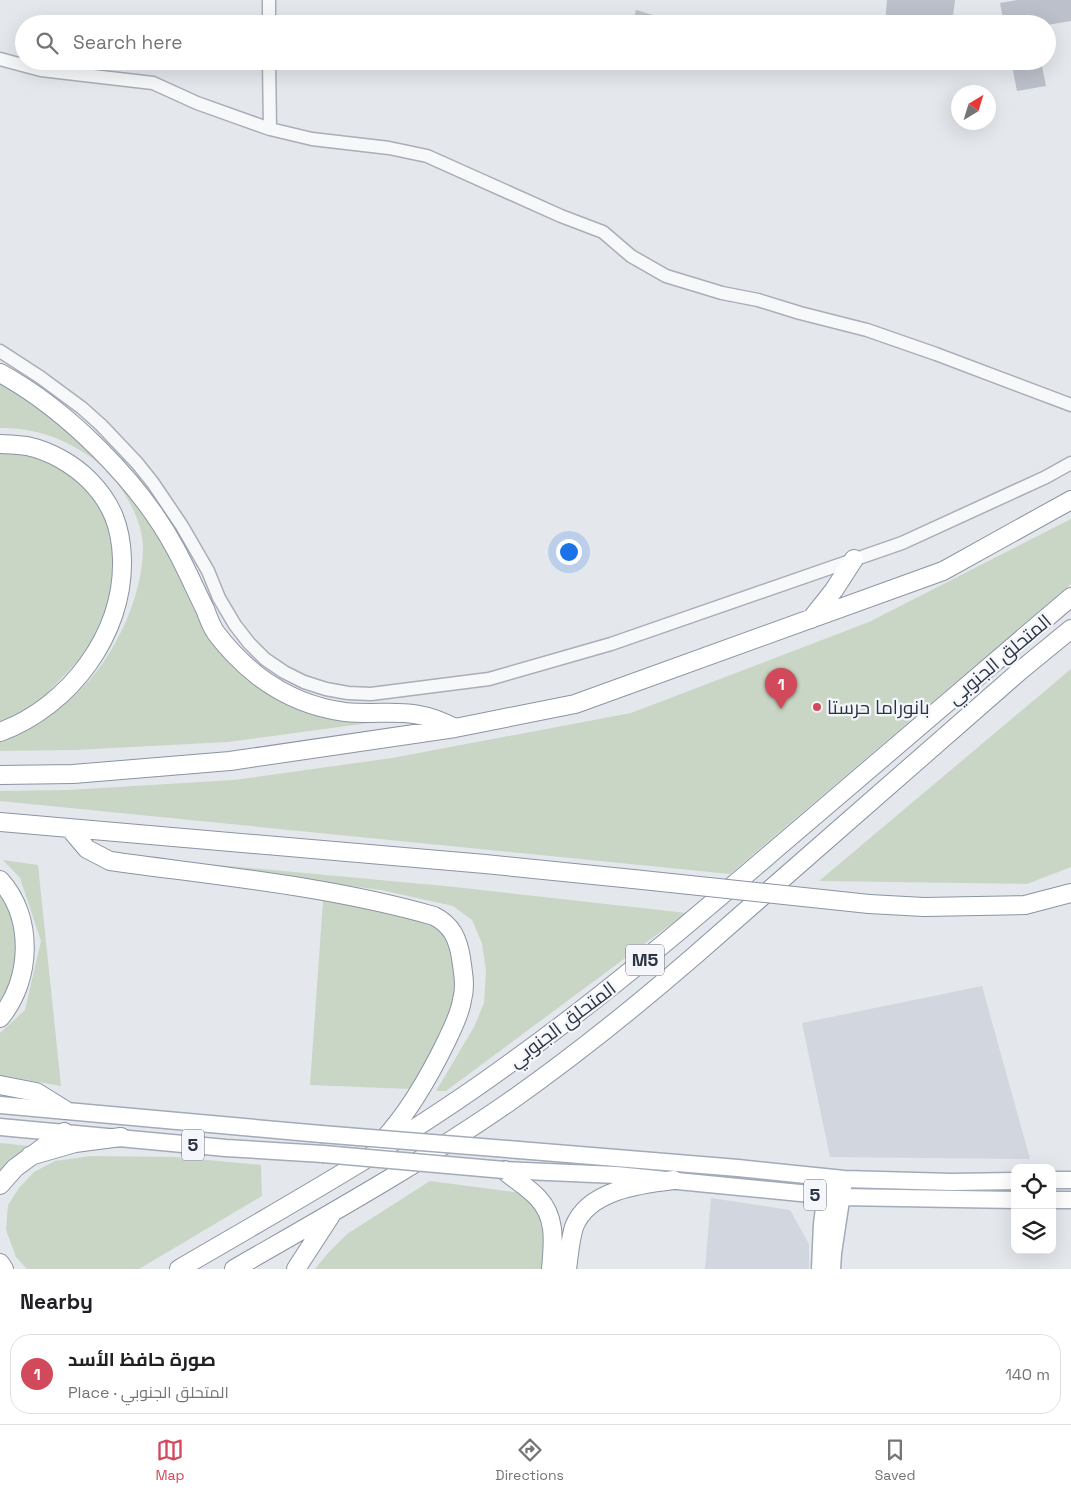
<!DOCTYPE html>
<meta charset="utf-8">
<style>
body{margin:0;font-family:"Space Grotesk",Cairo,sans-serif;background:#f2f2f2;color:#202124}
.controls{position:absolute;right:15px;bottom:15px;display:grid;overflow:hidden;border-radius:10px;box-shadow:0 5px 20px #0002}
.controls button{width:45px;height:45px;display:grid;place-items:center;padding:0;border:0;border-bottom:1px solid #e0e0e0;background:#fff;color:#202124;font:25px sans-serif}
.compass{position:absolute;left:951px;top:85px;width:45px;height:45px;border-radius:50%;background:#fff;box-shadow:0 5px 20px #0002;rotate:38deg}
.you{position:absolute;left:568px;top:551px;width:18px;height:18px;margin:-12px;border:4px solid #fff;border-radius:50%;background:#1a73e8;box-shadow:0 0 0 8px #1a73e833}
.badge{display:grid;place-items:center;width:32px;height:32px;border-radius:50%;background:#d1495b;color:#fff;font-size:16px;font-weight:700}
.pin{position:absolute;translate:-50% -41px;filter:drop-shadow(0 1px 2px #0008)}
.pin::after{content:'';position:absolute;top:26px;width:18px;height:15px;background:inherit;clip-path:polygon(0 0,100% 0,50% 100%)}
.list{margin:0;padding:0;list-style:none}
h2{display:flex;justify-content:space-between;align-items:center;height:65px;margin:0;padding:0 20px;font-size:21px}
h2 small{font-size:16px;font-weight:400;color:#757577}
.list li{display:grid;grid-template-columns:32px 1fr auto;gap:15px;align-items:center;box-sizing:border-box;height:80px;margin:0 10px 10px;padding:0 10px;border:1px solid #e0e0e0;border-radius:20px}
.list b{display:block;font-size:19px;white-space:nowrap}
.list p{margin:0;font-size:16px;white-space:nowrap;color:#757577}
.list em{font-size:16px;font-style:normal;color:#757577}
.icon{flex:none;width:28px;height:28px;fill:none;stroke:currentColor;stroke-width:2;stroke-linecap:round;stroke-linejoin:round}
.map{position:relative;flex:none;width:1071px;height:1269px;overflow:hidden}
.search{position:absolute;background:#fff;box-shadow:0 5px 20px #0002;left:15px;right:15px;top:15px;height:55px;display:flex;align-items:center;gap:12px;box-sizing:border-box;padding:0 18px;border-radius:28px;color:#757577;font-size:19px}
.sheet{height:155px;background:#fff}
nav{display:flex;justify-content:space-around;align-items:center;box-sizing:border-box;height:70px;border-top:1px solid #e0e0e0;background:#fff;font-size:14px;color:#757577}
nav a{display:grid;justify-items:center;gap:2px}
nav .on{color:#d1495b}
.map>svg:first-child{display:block}
.built{fill:#d2d6de}
.green{fill:#c9d6c5}
.building{fill:#bbc0ca}
.lines{fill:none;stroke-linecap:round;stroke-linejoin:round}
.minor-casing{stroke:#a9aeb7;stroke-width:15}
.major-casing{stroke:#a3abb8;stroke-width:19}
.highway-casing{stroke:#8b94a3;stroke-width:20}
.minor{stroke:#f7f8fa;stroke-width:12}
.major{stroke:#fff;stroke-width:16}
.highway{stroke:#fff;stroke-width:18}
.major-bridge-casing{stroke:#a3abb8;stroke-width:19;stroke-linecap:butt}
.highway-bridge-casing{stroke:#8b94a3;stroke-width:20;stroke-linecap:butt}
.major-bridge{stroke:#fff;stroke-width:16}
.highway-bridge{stroke:#fff;stroke-width:18}
.poi-dot{fill:#d1495b;stroke:#f4f6f9;stroke-width:2}
.labels{text-anchor:middle;stroke-width:4.5;stroke-linejoin:round;paint-order:stroke}
.shield{fill:#f4f6f9;stroke:#676e7b;stroke-width:1}
.shield-label{font-size:18px;font-weight:bold;fill:#2b3445}
.street-label{font-size:19px;fill:#2b3445;stroke:#f4f6f9}
.poi-label{font-size:19px;fill:#2b3445;stroke:#f4f6f9;text-anchor:start}
</style>
<div class="map">
<svg width="1071" height="1269" viewBox="0 0 1071 1269">
<rect width="100%" height="100%" fill="#e4e7ec"/>
<path class="built" d="M982,986l48,173 -200,-2 -28,-134z
M711,1198l79,12 19,34v25h-104z"/>
<path class="green" d="M0,375l124,98 90,157 71,70 52,19 32,4 -141,19 -154,8 -74,1v-10c32,-12 58,-29 82,-53 34,-34 61,-93 61,-140 0,-34 -29,-77 -57,-94 -28,-18 -53,-26 -86,-26z
M0,447l33,3 68,43 20,85 -29,68 -53,56 -29,18 -10,4z
M1071,519v65l-341,290 -730,-73v-10l68,-1 166,-10 158,-22 239,-45 238,-91z
M1071,669v198l-44,17 -208,-3z
M3,860l35,5 23,221 -61,-11v-42l25,-23 16,-69 -21,-63z
M208,864l247,23 231,26 -240,178h-10l38,-64 10,-24 2,-32 -4,-28 -10,-23 -19,-14 -72,-16 -77,-10z
M0,885l23,56 -15,56 -8,8z
M323,901l57,8 59,15 23,25 -7,69 -44,71 -101,-4z
M0,1143l39,4 -39,36z
M91,1156l84,1 86,8 1,31 -123,73h-112l-11,-12 -10,-27 2,-25 11,-17 15,-16 21,-11z
M430,1181l99,13 13,11 11,64h-238l13,-16 19,-19z"/>
<path class="building" d="M887,0h68l-3,24h-67z
M1017,0h54v21l-24,4 -43,-1 -4,-21z
M636,10l44,13v1l-47,-1z
M1011,61h30l5,25 -29,5z"/>
<g class="lines">
<g class="minor-casing">
<path id="minor" d="M269,0v24
M0,59l41,11 112,13 44,20 73,26 42,10 77,9 38,8 134,60 42,16 28,24 35,20 56,17 36,7 42,13 67,17 69,24 135,51
M269,61l1,68
M0,351l40,26 42,31 19,17 36,38 16,20 29,43 26,45 11,27 16,27 14,18 16,16 19,13 20,10 22,7 22,4 23,1 118,-15 122,-35 291,-101 144,-66 25,-14"/>
</g>
<g class="major-casing">
<path id="major" d="M0,1105l321,29
M0,1127l226,21 97,6
M519,1150l219,18 106,11 108,3 63,-1
M504,1170l112,5 225,22 174,3
M1052,1180h19
M1052,1200h19
M820,1269l2,-45 5,-39
M832,1269l1,-16 10,-66"/>
</g>
<g class="highway-casing">
<path id="highway" d="M0,373c66,36 139,108 175,175 11,20 20,41 30,61 3,8 6,17 11,24 12,16 27,31 42,43 25,19 56,32 87,36 44,4 67,-7 110,16
M0,444c9,0 18,1 27,2 23,5 46,18 62,34 23,23 32,47 33,79 2,75 -52,147 -122,173
M811,619l23,-29 20,-31
M0,775l73,-1 157,-13 225,-33 120,-24 368,-133 128,-71
M0,822l485,42 148,15
M70,829l17,20 23,12c108,15 219,25 324,55 18,9 24,23 27,42 2,15 5,28 1,42 -2,14 -9,27 -15,40 -17,35 -37,71 -64,100
M0,880c34,37 32,100 0,138
M869,904l55,3 101,-2 46,-12
M0,1085l36,7 29,18
M30,1156l45,-13 46,-6
M504,1170c11,10 24,17 34,28 19,20 15,46 13,71
M0,1185l15,-17 49,-36
M0,1263l4,6
M179,1269c113,-66 228,-130 334,-208 95,-68 183,-144 271,-219 96,-82 191,-163 287,-245
M234,1269c92,-53 187,-106 275,-167 64,-45 125,-94 184,-145l328,-287 50,-41
M296,1269l35,-54
M567,1269c2,-14 3,-29 7,-42 14,-37 66,-43 100,-47"/>
</g>
<use href="#minor" class="minor"/>
<use href="#major" class="major"/>
<use href="#highway" class="highway"/>
<g class="major-bridge-casing">
<path id="major-bridge" d="M321,1134l198,16
M323,1154l181,16"/>
</g>
<g class="highway-bridge-casing">
<path id="highway-bridge" d="M633,879l236,25"/>
</g>
<use href="#major-bridge" class="major-bridge"/>
<use href="#highway-bridge" class="highway-bridge"/>
</g>
<circle class="poi-dot" cx="817" cy="707" r="5"/>
<g class="labels">
<g class="shield">
<rect x="626" y="944.5" width="38" height="31" rx="4"/>
<rect x="182" y="1129.5" width="22" height="31" rx="4"/>
<rect x="804" y="1179.5" width="22" height="31" rx="4"/>
</g>
<g class="shield-label">
<text x="645" y="966">M5</text>
<text x="193" y="1151">5</text>
<text x="815" y="1201">5</text>
</g>
<g class="street-label">
<text transform="translate(999 659) rotate(-40)" y="7">المتحلق الجنوبي</text>
<text transform="translate(562 1024) rotate(-37)" y="7">المتحلق الجنوبي</text>
</g>
<g class="poi-label">
<text x="827" y="714">بانوراما حرستا</text>
</g>
</g>
</svg>
<div class="controls">
<button><svg class="icon" aria-label="locate" viewBox="0 0 24 24"><circle cx="12" cy="12" r="6"/><path d="M12 2v4M12 18v4M2 12h4M18 12h4"/></svg></button>
<button><svg class="icon" aria-label="layers" viewBox="0 0 24 24"><path d="M12 4l9 5-9 5-9-5zM3 14l9 5 9-5"/></svg></button>
</div>
<svg class="compass" viewBox="-18 -18 36 36"><path d="M0-13l5 13h-10z" fill="#e53935"/><path d="M0 13l5-13h-10z" fill="#757577"/></svg>
<div class="you"></div>
<div class="pin badge" style="left:781px;top:709px">1</div>
<div class="search"><svg class="icon" aria-label="search" viewBox="0 0 24 24"><circle cx="10" cy="10" r="6"/><path d="M15 15l6 6"/></svg>Search here</div>
</div>
<section class="sheet">
<h2>Nearby<small></small></h2>
<ul class="list">
<li><span class="badge">1</span><div><b>صورة حافظ الأسد</b><p>Place · المتحلق الجنوبي</p></div><em>140 m</em></li>
</ul>
</section>
<nav>
<a class="on"><svg class="icon" aria-label="map" viewBox="0 0 24 24"><path d="M3 6l6-2 6 2 6-2v14l-6 2-6-2-6 2zM9 4v14M15 6v14"/></svg>Map</a>
<a><svg class="icon" aria-label="directions" viewBox="0 0 24 24"><path d="M12 3l9 9-9 9-9-9zM9 14v-3h6M13 9l2 2-2 2"/></svg>Directions</a>
<a><svg class="icon" aria-label="saved" viewBox="0 0 24 24"><path d="M7 4h10v16l-5-4-5 4z"/></svg>Saved</a>
</nav>
